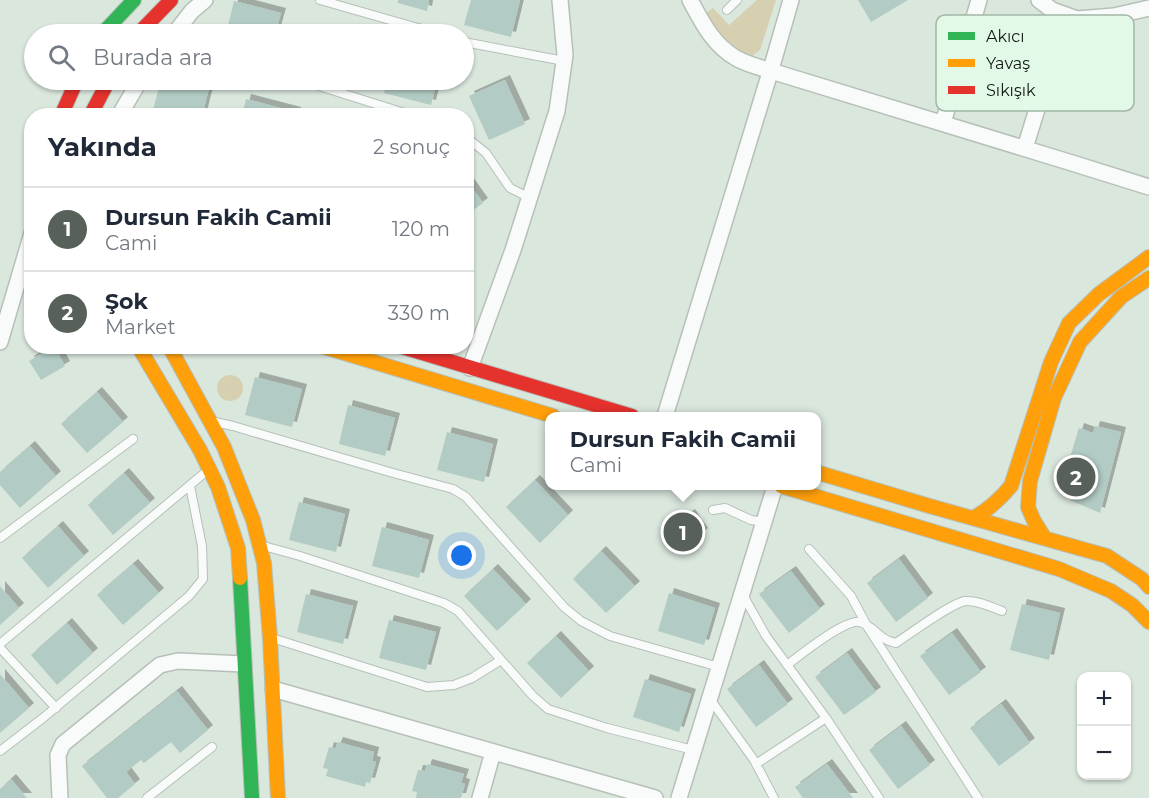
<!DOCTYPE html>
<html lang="tr">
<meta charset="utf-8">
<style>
body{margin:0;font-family:Montserrat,sans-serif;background:#f6f6f7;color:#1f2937}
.controls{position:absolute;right:18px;bottom:18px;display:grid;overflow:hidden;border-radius:12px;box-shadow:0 2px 4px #0004}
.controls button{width:54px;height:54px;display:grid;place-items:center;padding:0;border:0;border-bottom:2px solid #e0e1e3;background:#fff;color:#1f2937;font:30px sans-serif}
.you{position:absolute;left:462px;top:556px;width:21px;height:21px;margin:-15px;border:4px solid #fff;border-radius:50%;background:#1a73e8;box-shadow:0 0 0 9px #1a73e833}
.badge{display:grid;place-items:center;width:39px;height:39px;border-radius:50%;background:#576059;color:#fff;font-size:20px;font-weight:700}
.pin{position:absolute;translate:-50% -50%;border:3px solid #fff;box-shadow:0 2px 6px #0006}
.popup{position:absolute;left:545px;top:412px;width:276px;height:78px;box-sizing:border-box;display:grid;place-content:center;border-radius:12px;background:#fff;filter:drop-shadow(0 2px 4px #0005);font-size:20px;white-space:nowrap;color:#747a83}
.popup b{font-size:22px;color:#1f2937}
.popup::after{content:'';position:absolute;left:50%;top:100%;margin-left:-12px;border:12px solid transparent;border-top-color:#fff}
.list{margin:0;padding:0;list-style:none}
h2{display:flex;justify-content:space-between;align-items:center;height:78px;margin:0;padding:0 24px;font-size:26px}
h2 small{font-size:20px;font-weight:400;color:#747a83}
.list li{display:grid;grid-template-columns:39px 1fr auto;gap:18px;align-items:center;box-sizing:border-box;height:84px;padding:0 24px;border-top:2px solid #e0e1e3}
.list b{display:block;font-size:22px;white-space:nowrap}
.list p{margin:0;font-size:20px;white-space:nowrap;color:#747a83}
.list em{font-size:20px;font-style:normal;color:#747a83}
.icon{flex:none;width:33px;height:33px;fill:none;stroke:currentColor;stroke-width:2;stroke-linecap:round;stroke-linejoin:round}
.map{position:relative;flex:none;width:1149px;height:798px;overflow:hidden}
.search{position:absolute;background:#fff;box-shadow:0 2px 4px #0004;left:24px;top:24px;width:450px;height:66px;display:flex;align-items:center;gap:15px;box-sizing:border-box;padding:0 21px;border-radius:33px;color:#747a83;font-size:22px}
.panel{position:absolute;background:#fff;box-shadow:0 2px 4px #0004;left:24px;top:108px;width:450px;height:246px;border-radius:24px}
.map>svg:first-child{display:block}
.green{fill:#d7d0b0}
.building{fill:#b2cbc4;filter:url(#shadow)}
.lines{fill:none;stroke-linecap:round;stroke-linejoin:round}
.lane-casing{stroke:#b6c0b8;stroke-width:10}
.street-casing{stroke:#b6c0b8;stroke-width:18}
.fast-casing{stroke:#b6c0b8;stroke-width:16}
.slow-casing{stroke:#b6c0b8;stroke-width:16}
.jam-casing{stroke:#b6c0b8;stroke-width:16}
.lane{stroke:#f9fbfa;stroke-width:8}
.street{stroke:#f9fbfa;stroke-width:15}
.fast{stroke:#30b455;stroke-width:14}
.slow{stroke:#ff9f0a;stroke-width:14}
.jam{stroke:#e5322d;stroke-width:14}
.key{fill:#e2f9e7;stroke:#a3b6a7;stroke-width:1.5}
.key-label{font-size:16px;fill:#101812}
</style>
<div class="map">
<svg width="1149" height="798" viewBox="0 0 1149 798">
<defs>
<filter id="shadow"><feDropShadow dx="5" dy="-5" stdDeviation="0" flood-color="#0004"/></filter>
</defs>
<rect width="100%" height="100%" fill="#dae7dd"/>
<path class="green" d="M757,0h19l-16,50 -8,6c-29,-8 -31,-19 -46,-43l7,-5 16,17z
M217 388a13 13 0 1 1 26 0a13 13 0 1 1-26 0Z"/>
<path class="building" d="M398,0h31l-2,11 -29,-8z
M471,0h49l-9,37 -47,-12z
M858,0h50l-37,22z
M234,1l47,12 -6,21h-49z
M161,80h32l17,4 -8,32h-27l-22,-6z
M387,80h50l-6,25 -47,-12z
M505,80l20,44 -36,16 -20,-44z
M246,99l50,13v4h-54z
M466,179l17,24 -17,12z
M54,346l11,20 -24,14 -12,-19z
M255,377l47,12 -10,38 -47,-12z
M97,392l26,30 -36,31 -26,-29z
M348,405l47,13 -10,38 -46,-12z
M1095,426l26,6 -21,81 -30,-13 3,-6 -13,-4 19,-62 14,5z
M447,432l46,12 -9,38 -47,-12z
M30,446l26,30 -36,32 -20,-23v-13z
M124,473l26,30 -37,32 -25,-30z
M535,480l33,35 -28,28 -34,-36z
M299,502l46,12 -9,38 -47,-12z
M690,514l13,19 -26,18 -13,-19z
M58,526l26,30 -36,32 -26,-30z
M382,527l47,13 -10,38 -47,-12z
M601,551l34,35 -29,27 -33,-34z
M899,559l29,39 -32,24 -29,-39z
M133,564l26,29 -36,32 -26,-30z
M493,569l33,35 -29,27 -33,-35z
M791,571l29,38 -31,24 -30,-39z
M0,586l19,22 -19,17z
M669,593l46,15 -11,37 -46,-14z
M306,594l47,12 -10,38 -46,-12z
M1022,604l38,9 -11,47 -39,-10z
M389,620l47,12 -10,38 -47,-12z
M67,623l26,30 -36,32 -26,-30z
M952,633l29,39 -32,23 -29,-39z
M556,636l33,35 -28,27 -34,-35z
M847,653l29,39 -32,23 -29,-38z
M759,665l29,39 -32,23 -29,-38z
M0,674l29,34 -29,25z
M645,679l46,15 -12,38 -46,-15z
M177,691l31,39 -28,23 -9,-11 -27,21 -3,-3 -15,12 9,12 -17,14h-11l-25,-32z
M1001,704l29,39 -31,23 -29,-38z
M901,726l29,39 -32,24 -29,-39z
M338,742l36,10 -2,9 4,1 -6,21 -4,-1 -1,5 -39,-11 2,-7 -5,-1 6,-21 6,2z
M427,764l37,10 -3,9 4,1 -4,14h-45l1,-6 -5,-1 6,-21 7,1z
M827,764l26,34h-50l-8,-11z
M11,779l16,19h-27v-9z"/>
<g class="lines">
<g class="lane-casing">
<path id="lane" d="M320,0l119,34
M727,10l10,-10
M464,42l100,19
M300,80l114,36
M466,137l20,16 24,35 20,10
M215,422l18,4 160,47 60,16 13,8 98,110 17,14 29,15 109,31
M713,510l12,-2 26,12 13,2
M0,538l133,-99
M260,545l40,11 144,47 14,8 75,85 15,13 59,19 86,22
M809,549l42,47 16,30 111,172
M743,595l23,41 60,82 53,80
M272,638l155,49 27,-2 18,-7 29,-18
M0,644l208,-174
M0,648l56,60
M787,665c13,-10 58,-46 73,-43 10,2 18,14 27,18 3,2 6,2 9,3 15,-10 54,-39 69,-42 12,-1 26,6 37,10
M710,699l44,61 20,38
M0,751l43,-33 146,-122 14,-17 -1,-33 -12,-60
M756,764l70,-46
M147,798l65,-51"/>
</g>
<g class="street-casing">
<path id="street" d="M690,0c12,22 23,45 46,58 10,6 23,9 35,13l301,92 77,24
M1039,0l13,10 25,9 37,-3 35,-8
M174,34l18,-23 13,-11
M119,116l21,-36
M943,123l36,-123
M1025,148l41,-133
M0,342l32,-109
M470,368l43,-118 44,-139 8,-56 -5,-55
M665,416l107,-350 19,-66
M273,689l382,109
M60,798l-2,-43 5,-11 97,-79 18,-4 66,3
M480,798l13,-46
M679,798l96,-312"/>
</g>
<g class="fast-casing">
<path id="fast" d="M102,34l32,-34
M240,578l12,220"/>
</g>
<g class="slow-casing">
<path id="slow" d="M138,346l62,104 18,37 20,61 2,30
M169,346l55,101 29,73 11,43 6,75 8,160
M321,346l232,70
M816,472l110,33 181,51 35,23 7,8
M781,486l278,83 52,22 21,14 17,17
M973,518c16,-8 27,-19 38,-32l40,-124 18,-39 30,-29 50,-37
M1044,537l-10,-16 -6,-14 2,-26 24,-83 26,-56 41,-45 28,-19"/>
</g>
<g class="jam-casing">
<path id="jam" d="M138,34l33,-34
M61,116l16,-36
M90,116l19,-36
M399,346l233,70"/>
</g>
<use href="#lane" class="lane"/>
<use href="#street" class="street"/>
<use href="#fast" class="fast"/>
<use href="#slow" class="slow"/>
<use href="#jam" class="jam"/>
</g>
<rect x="936" y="15" width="198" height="96" rx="9" class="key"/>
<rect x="948" y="32" width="27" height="8" fill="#30b455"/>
<rect x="948" y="59" width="27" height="8" fill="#ff9f0a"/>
<rect x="948" y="86" width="27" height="8" fill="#e5322d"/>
<g class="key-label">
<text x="986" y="42">Akıcı</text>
<text x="986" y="69">Yavaş</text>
<text x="986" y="96">Sıkışık</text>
</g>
</svg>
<div class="controls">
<button>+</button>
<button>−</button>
</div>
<div class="you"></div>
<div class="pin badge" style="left:683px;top:532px">1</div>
<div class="popup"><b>Dursun Fakih Camii</b>Cami</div>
<div class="pin badge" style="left:1076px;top:477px">2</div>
<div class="search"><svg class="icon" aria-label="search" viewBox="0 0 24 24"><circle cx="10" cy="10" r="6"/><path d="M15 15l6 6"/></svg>Burada ara</div>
<section class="panel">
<h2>Yakında<small>2 sonuç</small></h2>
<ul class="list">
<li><span class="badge">1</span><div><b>Dursun Fakih Camii</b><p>Cami</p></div><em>120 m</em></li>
<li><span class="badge">2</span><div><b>Şok</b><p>Market</p></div><em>330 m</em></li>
</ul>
</section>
</div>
